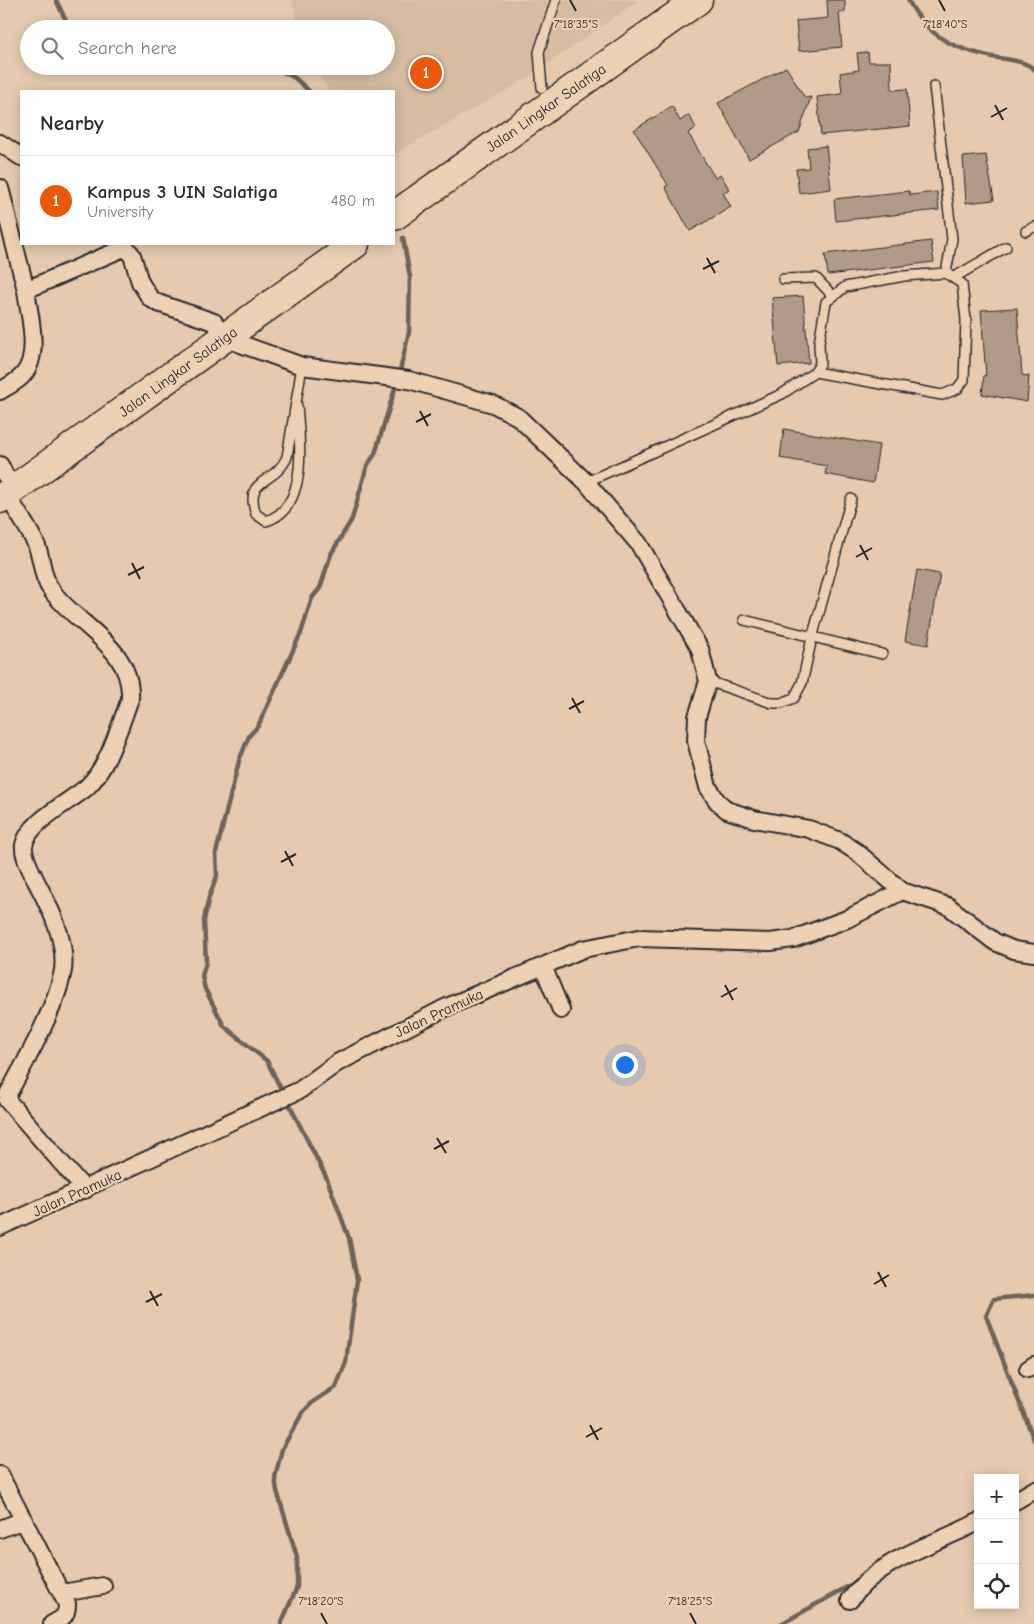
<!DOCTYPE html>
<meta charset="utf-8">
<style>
body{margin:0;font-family:"Comic Neue",sans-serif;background:#f7f7f7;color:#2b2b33}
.controls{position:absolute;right:15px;bottom:15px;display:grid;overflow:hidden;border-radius:0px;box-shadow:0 2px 12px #0003}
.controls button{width:45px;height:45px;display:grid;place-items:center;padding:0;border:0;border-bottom:1px solid #e1e1e2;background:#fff;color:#2b2b33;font:25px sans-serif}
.you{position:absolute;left:624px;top:1064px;width:18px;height:18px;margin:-12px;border:4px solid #fff;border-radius:50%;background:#1a73e8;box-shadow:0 0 0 8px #1a73e833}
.badge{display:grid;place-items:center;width:32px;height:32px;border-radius:50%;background:#ea580c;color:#fff;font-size:16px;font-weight:700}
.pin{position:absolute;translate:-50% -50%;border:2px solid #fff;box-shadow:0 1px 5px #0006}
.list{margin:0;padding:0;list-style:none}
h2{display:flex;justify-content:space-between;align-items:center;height:65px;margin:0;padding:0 20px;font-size:21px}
h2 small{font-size:16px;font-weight:400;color:#7c7c81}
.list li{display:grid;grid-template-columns:32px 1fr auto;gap:15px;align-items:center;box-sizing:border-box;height:90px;padding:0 20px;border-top:1px solid #e1e1e2}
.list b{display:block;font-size:19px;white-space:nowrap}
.list p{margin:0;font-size:16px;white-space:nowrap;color:#7c7c81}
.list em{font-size:16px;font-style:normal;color:#7c7c81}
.icon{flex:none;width:28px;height:28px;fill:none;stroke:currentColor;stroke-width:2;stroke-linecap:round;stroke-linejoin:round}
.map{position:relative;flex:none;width:1034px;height:1624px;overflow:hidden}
.search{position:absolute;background:#fff;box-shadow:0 2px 12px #0003;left:20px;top:20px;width:375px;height:55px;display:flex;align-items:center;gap:12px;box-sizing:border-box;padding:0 18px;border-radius:28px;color:#7c7c81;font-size:19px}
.panel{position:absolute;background:#fff;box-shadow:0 2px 12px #0003;left:20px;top:90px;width:375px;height:155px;border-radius:0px}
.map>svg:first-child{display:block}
.built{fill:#d5bca3}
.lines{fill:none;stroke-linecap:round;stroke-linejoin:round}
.stream{stroke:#6d6359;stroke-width:4.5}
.building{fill:#af9b88;stroke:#2b2b2b}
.lane-casing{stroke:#2b2b2b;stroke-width:12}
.street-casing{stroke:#2b2b2b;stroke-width:20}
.highway-casing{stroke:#2b2b2b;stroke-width:31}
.lane{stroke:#edd1b4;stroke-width:9}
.street{stroke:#edd1b4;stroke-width:16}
.highway{stroke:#edd1b4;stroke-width:28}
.ticks{fill:none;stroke:#2b2b2b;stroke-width:2}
.labels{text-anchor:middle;stroke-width:4.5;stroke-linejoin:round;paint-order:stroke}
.street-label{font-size:15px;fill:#2b2b2b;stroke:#edd1b4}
.ticks-label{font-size:12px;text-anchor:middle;fill:#2b2b2b;stroke:#edd1b4;stroke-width:4.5;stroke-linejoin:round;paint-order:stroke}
</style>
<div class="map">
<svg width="1034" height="1624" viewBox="0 0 1034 1624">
<rect width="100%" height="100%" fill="#e5caaf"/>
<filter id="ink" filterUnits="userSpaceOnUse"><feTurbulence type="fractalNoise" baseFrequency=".02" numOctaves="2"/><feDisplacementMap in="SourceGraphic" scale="10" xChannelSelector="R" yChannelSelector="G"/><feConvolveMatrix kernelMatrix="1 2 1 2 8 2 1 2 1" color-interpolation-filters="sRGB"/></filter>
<g filter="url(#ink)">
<path class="built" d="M292,0h347l-113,79 -132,75v-63h-65l-16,-25h73v-37h-87z"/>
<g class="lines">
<path class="stream" d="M56,0l14,29
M908,0c21,39 48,50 90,58 12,2 26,3 36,11
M135,66h3
M272,66l23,12 14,13
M399,375l10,-43 1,-55 -7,-39
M283,1093l-16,-32 -43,-35 -19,-37 -3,-13 4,-14 -2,-42 5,-23 8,-21 -1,-23 23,-92 10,-25 9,-10 43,-93 11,-35 8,-10 11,-34 21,-35 15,-53 8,-12 22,-72
M1034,1295l-40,4 -8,17 48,124
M281,1624l16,-37v-30l-20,-66 -2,-14 7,-28 21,-37 10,-10 23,-15 10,-25 11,-82 -8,-42 -22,-59 -40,-79
M781,1624l75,-42"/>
</g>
<path class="building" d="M827,0h18v12h-6l3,35 -43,4 -3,-30 32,-3z
M868,52l1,10h22l1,28 15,-1 3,37 -89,9 -4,-38 25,-3 -2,-21 19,-3 -2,-17z
M786,67l19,31 6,-1 -12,35 -50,27 -31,-56z
M672,106l8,15 9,-6 7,13 -8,5 27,45 6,-3 8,14 -6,4 8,14 -41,24 -25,-44 3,-2 -34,-55z
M826,146l5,43 -32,4 -3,-24 13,-1 -2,-20z
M986,155l8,45 -28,3 -3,-46z
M909,191l1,4 27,-3 2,18 -103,11 -2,-22z
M931,241l3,21 -106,13 -3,-21z
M803,296l6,67 -31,3 -6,-68z
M1017,308l5,67 7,1 -2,26 -45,-8 2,-19 2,1 -5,-66z
M784,429l95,16 -6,38 -48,-9 2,-8 -47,-8z
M917,570l23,4 -12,71 -23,-4z"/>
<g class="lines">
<g class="lane-casing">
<path id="lane" d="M934,86l18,153 -6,34
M542,88l-3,-36 17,-52
M1026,231l8,-4
M953,278l53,-31
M783,279l33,-1 16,17
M297,406c3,35 12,102 -31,115l-10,-7c-13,-37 19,-29 31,-57l15,-91
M586,482l196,-88 33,-22 5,-8 -1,-21 7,-41 19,-15 59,-11 42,-3 16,11 4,36 -2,60 -7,9 -15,6 -127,-23
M744,620l138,34
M708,681l64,22h9l13,-5 8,-15 10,-45 39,-139"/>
</g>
<g class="street-casing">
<path id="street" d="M0,143l21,14
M0,188l26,102 100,-43
M123,244l9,11 8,27 10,16 8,5 56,19 11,15 13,6 64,23 107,14 84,24 25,13 68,65 53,62 61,105 8,32 -11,36 -1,24 12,46 9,14 10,9 27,9 55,10 31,12 17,11 45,39 46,15 47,36 19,8 20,3
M0,391c8,-5 17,-9 23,-16 18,-20 6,-61 3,-85
M0,465l5,10
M6,494c10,16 22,33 30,50 7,15 5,33 16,47 26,36 81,56 78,108 -10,26 -22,69 -43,88 -17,15 -58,34 -63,58 -2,14 16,42 22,56 10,20 20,46 17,69 -6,36 -37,91 -55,124l-1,6 78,90
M543,966l18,44
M0,1227l300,-137 37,-27 110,-56 136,-58 56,-11 131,4 23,-3 54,-20 55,-28
M1028,1369l6,-4
M0,1475l67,129c0,12 -4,14 -15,20
M1015,1501l19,-11
M0,1529l24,-9
M62,1593l41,-7
M850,1600c29,-42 85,-55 128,-78"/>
</g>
<g class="highway-casing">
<path id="highway" d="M394,216l304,-216
M0,499l355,-255"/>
</g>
<use href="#lane" class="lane"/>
<use href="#street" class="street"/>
<use href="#highway" class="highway"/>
</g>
</g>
<path class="ticks" d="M570,0l6,11M939,0l6,11M995,105l8,15M991,117l16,-9M707,258l8,15M703,269l16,-8M420,411l8,15M416,422l15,-8M860,545l8,15M856,557l16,-9M132,563l8,16M128,575l16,-8M572,698l8,15M569,709l15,-8M285,851l8,15M281,862l15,-8M725,985l8,15M721,997l16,-9M437,1138l9,15M434,1149l15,-8M878,1272l8,15M874,1284l15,-9M150,1291l8,15M146,1302l16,-8M590,1425l8,15M586,1437l16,-9M321,1613l6,11M690,1613l6,11"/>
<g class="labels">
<g class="street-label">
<text transform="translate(546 108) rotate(-35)" y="5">Jalan Lingkar Salatiga</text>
<text transform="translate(178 372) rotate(-36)" y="5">Jalan Lingkar Salatiga</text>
<text transform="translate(439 1013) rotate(-25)" y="5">Jalan Pramuka</text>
<text transform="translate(77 1193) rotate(-24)" y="5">Jalan Pramuka</text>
</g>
</g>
<g class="ticks-label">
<text x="576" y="28">7°18'35"S</text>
<text x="945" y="28">7°18'40"S</text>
<text x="321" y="1605">7°18'20"S</text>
<text x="690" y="1605">7°18'25"S</text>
</g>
</svg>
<div class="controls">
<button>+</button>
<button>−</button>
<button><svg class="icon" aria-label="locate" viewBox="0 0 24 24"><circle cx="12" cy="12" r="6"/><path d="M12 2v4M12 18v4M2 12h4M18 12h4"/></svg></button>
</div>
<div class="you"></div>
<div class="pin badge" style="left:426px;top:73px">1</div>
<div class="search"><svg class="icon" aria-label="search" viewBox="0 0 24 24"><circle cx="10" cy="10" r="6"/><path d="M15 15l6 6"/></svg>Search here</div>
<section class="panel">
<h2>Nearby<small></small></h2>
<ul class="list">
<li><span class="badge">1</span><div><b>Kampus 3 UIN Salatiga</b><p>University</p></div><em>480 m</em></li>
</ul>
</section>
</div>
